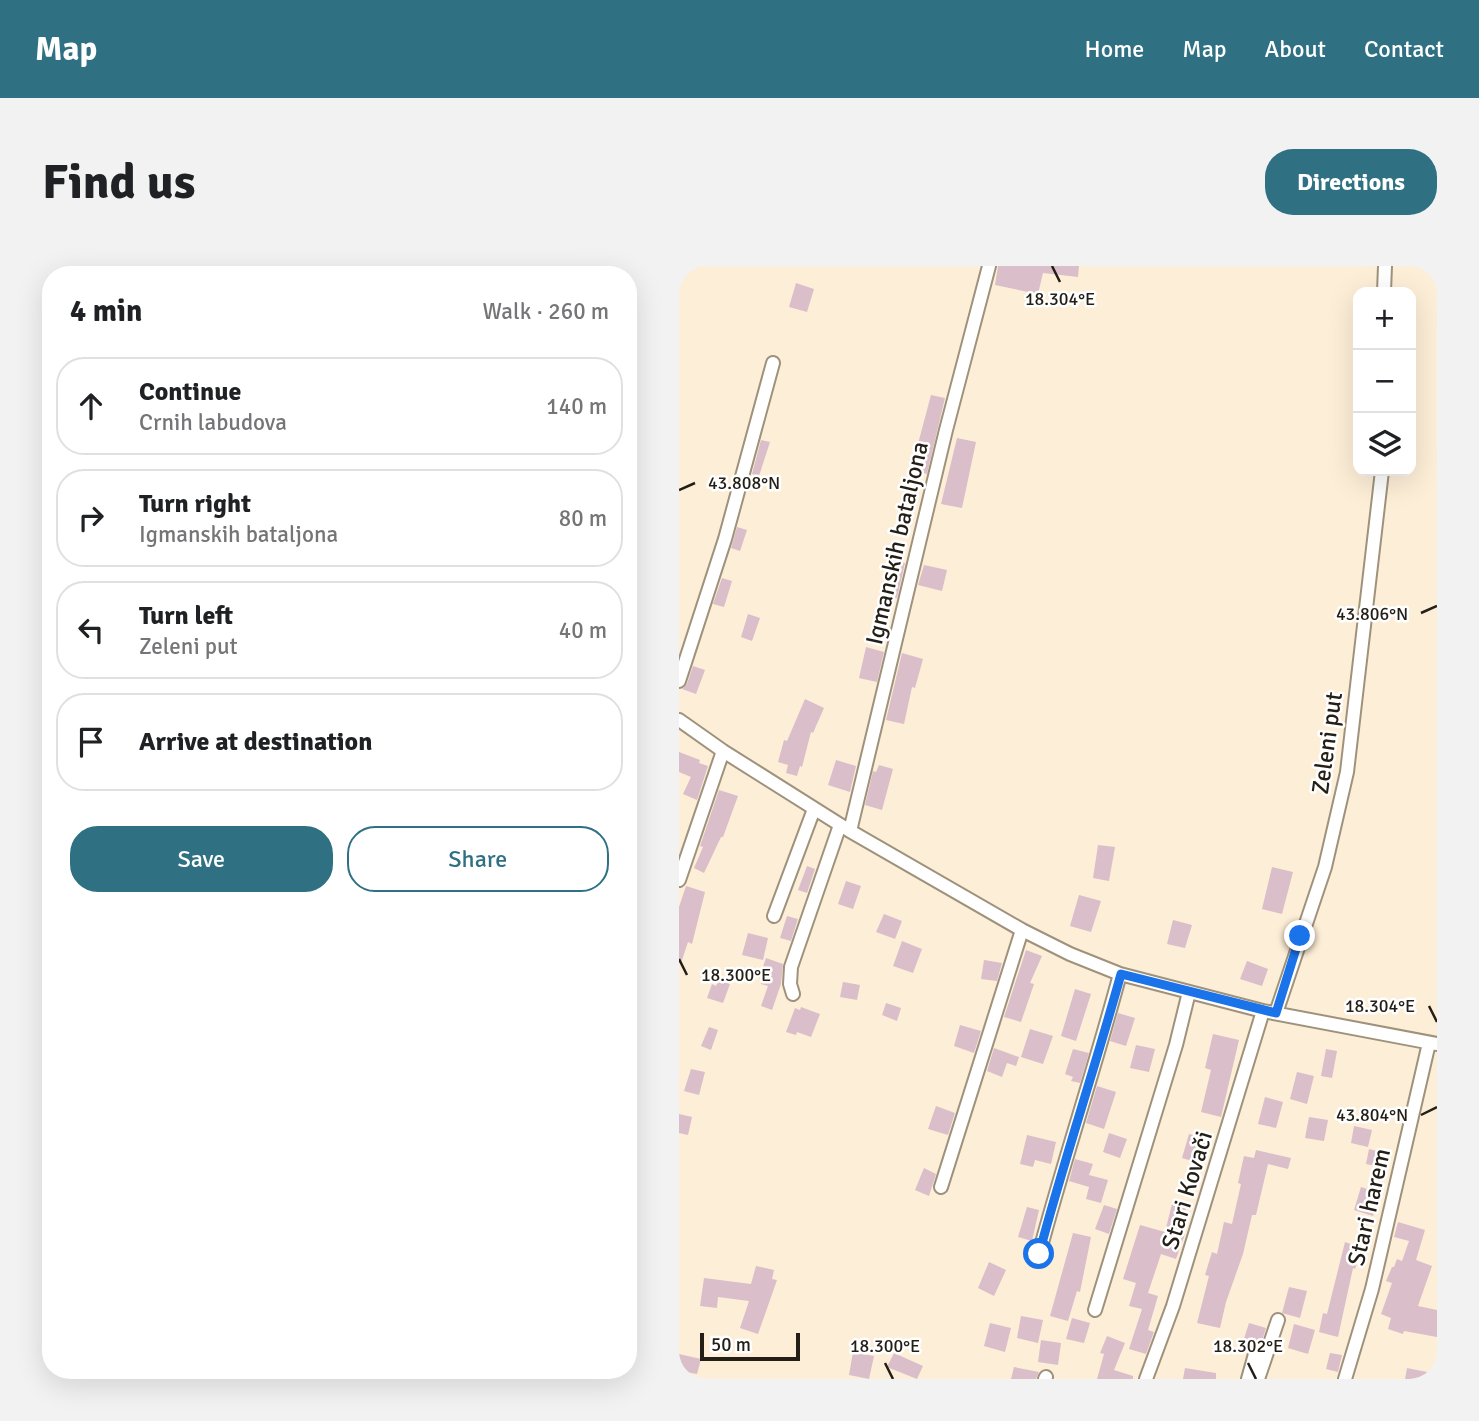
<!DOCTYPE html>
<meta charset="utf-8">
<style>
body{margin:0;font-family:Signika,sans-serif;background:#f2f2f2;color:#202124}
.controls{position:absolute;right:21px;top:21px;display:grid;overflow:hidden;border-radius:14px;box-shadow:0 7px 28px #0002}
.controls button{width:63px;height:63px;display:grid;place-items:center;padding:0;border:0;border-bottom:2px solid #e0e0e0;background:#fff;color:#202124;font:35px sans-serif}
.scale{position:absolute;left:21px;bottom:18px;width:100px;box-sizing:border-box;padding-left:7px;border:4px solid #231e16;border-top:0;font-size:19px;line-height:24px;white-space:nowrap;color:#231e16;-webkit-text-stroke:5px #fff;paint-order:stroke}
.stop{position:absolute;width:21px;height:21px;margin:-16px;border:5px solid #1a73e8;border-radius:50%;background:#fff}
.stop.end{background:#1a73e8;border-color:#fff;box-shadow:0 2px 7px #0008}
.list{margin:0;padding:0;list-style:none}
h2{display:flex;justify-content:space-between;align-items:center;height:91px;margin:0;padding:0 28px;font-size:30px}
h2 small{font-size:23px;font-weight:400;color:#757577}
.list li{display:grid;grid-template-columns:46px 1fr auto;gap:21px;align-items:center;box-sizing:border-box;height:98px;margin:0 14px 14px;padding:0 14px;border:2px solid #e0e0e0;border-radius:28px}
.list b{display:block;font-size:26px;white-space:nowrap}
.list p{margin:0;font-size:23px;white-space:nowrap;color:#757577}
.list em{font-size:23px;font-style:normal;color:#757577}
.actions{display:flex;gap:14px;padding:21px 28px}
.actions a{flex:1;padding:16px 0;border:2px solid #2f7183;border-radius:28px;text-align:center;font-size:24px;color:#2f7183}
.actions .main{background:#2f7183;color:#fff}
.icon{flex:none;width:38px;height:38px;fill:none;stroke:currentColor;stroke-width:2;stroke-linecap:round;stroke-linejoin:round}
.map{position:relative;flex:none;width:758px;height:1113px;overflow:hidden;border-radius:28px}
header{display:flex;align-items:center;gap:42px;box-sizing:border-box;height:98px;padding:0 35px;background:#2f7183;color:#fff}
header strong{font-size:33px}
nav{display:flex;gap:38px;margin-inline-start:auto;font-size:24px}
.intro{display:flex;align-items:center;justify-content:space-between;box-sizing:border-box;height:168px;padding:0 42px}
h1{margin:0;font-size:49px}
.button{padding:18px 32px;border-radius:28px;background:#2f7183;color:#fff;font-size:24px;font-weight:700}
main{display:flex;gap:42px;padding:0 42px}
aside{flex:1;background:#fff;border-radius:28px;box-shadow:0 7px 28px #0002}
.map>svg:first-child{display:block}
.building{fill:#dabeca}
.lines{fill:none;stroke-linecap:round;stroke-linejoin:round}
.minor-casing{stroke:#9f927c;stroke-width:16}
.minor{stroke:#fff;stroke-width:12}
.route{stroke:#1a73e8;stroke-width:9}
.ticks{fill:none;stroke:#231e16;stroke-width:2.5}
.labels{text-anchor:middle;stroke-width:5;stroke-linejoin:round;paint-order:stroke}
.street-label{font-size:24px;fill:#231e16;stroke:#fff}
.ticks-label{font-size:18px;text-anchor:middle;fill:#231e16;stroke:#fff;stroke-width:5;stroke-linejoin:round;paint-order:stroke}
</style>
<header>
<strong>Map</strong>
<nav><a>Home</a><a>Map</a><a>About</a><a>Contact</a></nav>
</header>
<div class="intro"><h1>Find us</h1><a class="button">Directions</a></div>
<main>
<aside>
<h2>4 min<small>Walk · 260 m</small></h2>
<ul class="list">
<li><svg class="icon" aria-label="ahead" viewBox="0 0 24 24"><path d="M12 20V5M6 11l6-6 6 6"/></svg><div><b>Continue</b><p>Crnih labudova</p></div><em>140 m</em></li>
<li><svg class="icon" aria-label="right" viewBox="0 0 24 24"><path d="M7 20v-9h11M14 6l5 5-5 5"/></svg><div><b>Turn right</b><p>Igmanskih bataljona</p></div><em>80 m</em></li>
<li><svg class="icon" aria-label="left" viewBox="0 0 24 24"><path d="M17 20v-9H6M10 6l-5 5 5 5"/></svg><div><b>Turn left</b><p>Zeleni put</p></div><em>40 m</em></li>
<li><svg class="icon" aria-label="arrive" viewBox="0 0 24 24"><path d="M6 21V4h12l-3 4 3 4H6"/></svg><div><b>Arrive at destination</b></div></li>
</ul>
<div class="actions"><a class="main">Save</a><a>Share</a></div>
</aside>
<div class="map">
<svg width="758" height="1113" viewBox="0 0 758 1113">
<rect width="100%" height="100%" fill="#fdeed7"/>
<path class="building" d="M319,0h81l-1,11 -35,-4 -5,21 -43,-9z
M117,17l18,6 -7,23 -18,-5z
M252,129l14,3 -18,76 -16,-4z
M278,172l19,4 -14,66 -21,-4z
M82,174l9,2 -11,34 -7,-2z
M58,261l10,3 -7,21 -9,-3z
M211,293l15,4 -8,35 -17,-5z
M245,299l23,5 -5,21 -24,-6z
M43,312l10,3 -8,26 -11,-3z
M69,348l12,4 -8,23 -11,-4z
M187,381l18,5 -7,30 -18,-4z
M223,387l21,6 -8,29 -3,-1 -8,37 -18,-4z
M14,400l12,4 -9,24 -14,-5 5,-5z
M126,433l19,9 -11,25 -2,-1 -9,35 -2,-1 -3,10 -11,-3 2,-8 -10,-3 6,-22 3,1z
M0,486l21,8 -1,3 9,3 -11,34 -14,-6 8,-17 -12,-5z
M157,494l20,6 -6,26 -22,-7z
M200,499l14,4 -11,41 -17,-5 8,-34 3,1z
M40,524l19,6 -15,41h-2l-17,36 -10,-5 9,-21 -3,-1z
M419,579l17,2 -6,34 -16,-3z
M128,600l8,3 -8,24 -9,-3z
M593,601l21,5 -11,42 -20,-5z
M167,615l15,5 -8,23 -15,-5z
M7,620l19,6 -13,52 -4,-2 -7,21h-2v-56z
M400,629l22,6 -10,31 -21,-6z
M205,648l18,7 -7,18 -19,-7z
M108,650l11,3 -7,22 -11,-3z
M494,654l19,5 -7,23 -18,-4z
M69,667l20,5 -5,22 -21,-5z
M223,675l20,8 -9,24 -20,-7z
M347,684l16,6 -12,27 4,1 -13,38 -17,-5z
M87,692l17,6 -2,20 -9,26 -11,-4 7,-20 -7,-2 1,-5 -3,-1z
M305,694l18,3 -5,18 -16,-2z
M568,695l21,8 -6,17 -22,-7z
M40,713l11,5 -7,19 -16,-5 5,-14 4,2z
M164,716l17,3 -3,15 -17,-3z
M396,723l16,5 -15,47 -15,-5z
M207,737l15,5 -4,13 -15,-6z
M122,741l19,7 -9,23 -14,-5 -1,3 -10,-3 9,-24 5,2z
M439,747l17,5 -9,28 -16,-5z
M281,759l21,6 -7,22 -20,-7z
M30,761l9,3 -7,20 -10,-4z
M351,763l23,7 -10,28 -22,-7z
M534,768l26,6 -18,77 -20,-5 10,-42 -6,-2z
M457,779l19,4 -6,23 -19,-4z
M315,782l25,9 -3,9 -9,-3 -5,14 -15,-6z
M394,783l16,4 -9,30 -9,-2 2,-4 -8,-3z
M647,783l11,2 -5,27 -11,-2z
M12,803l14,3 -6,23 -15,-4z
M618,806l17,4 -7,28 -17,-5z
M418,820l19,6 -12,37 -18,-6z
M586,831l18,5 -7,26 -18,-4z
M257,840l19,7 -7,22 -20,-6z
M0,848l13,3 -4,18 -9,-2z
M630,851l19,3 -4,21 -19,-3z
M675,860l18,4 -4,17 -17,-4z
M430,867l18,6 -7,19 -17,-6z
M510,868l17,5 -7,24 -17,-5z
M348,869l29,7 -5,22 -16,-4 -2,7 -13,-3z
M690,883l20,5 -4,14 -19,-4z
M577,884l35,8 -3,11 -20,-5 -12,51h-4l-9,39 -17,48 -6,26 -23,-5 12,-47 -4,-1 7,-23 5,2 7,-32 8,2 9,-40 -3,-1 6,-27 10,2z
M396,893l18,5 -4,11 19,5 -7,23 -15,-4 3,-12 -20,-6z
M245,902l12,6 -7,22 -14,-6z
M682,921l19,6 -7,23 -19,-6z
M493,938l14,4 -6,24 5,2 -9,25 -15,-5 -13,39 10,3 -10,34 6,2 -8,22 -17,-5 13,-40 -13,-3 7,-23 -13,-4 17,-54 25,7z
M425,939l13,4 -8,25 -14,-5z
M348,941l12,3 -7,31 -14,-4z
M719,956l27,8 -9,30 16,6 -14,40 19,4v27l-33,-6 -1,3 -15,-5 3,-11 -10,-4 11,-31 -6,-2 6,-14h2l3,-8 5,2 7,-20 -15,-4z
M394,967l18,4 -11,55 -3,-1 -9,30 -18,-5z
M666,976l17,6 -7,21 -2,-1 -15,69 -19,-5 4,-19 4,1z
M310,996l17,8 -12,26 -16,-8z
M77,1000l18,4 -2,9 5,1 -19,54 -18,-6 9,-27 -31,-4 -1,11 -17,-2 4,-28 47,6z
M610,1021l18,4 -7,27 -18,-5z
M342,1050l22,4 -5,23 -21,-5z
M393,1052l18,5 -6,20 -18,-4z
M311,1057l21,5 -6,24 -21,-6z
M570,1057l17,5 -6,19 -17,-5z
M615,1058l21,6 -7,24 -20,-6z
M428,1070l18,7 -11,27 19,6v3h-36l7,-25 -4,-1z
M362,1074l20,3 -3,22 -20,-3z
M174,1086l21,4 -5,23 -20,-4z
M215,1087l29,13 -6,13 -30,-12z
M651,1087l12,2 -4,17 -12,-3z
M0,1088l22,5 -4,15 -18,-3z
M335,1101l25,5 -3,7h-25z
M506,1102l31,5v6h-33z
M728,1102l30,6v5h-32z"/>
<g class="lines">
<g class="minor-casing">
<path id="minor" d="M705,26l1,-26
M0,415l46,-142 48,-176
M0,454l44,31 127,80 172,99 48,24 50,20 143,37 174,33
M171,565l96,-401 43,-164
M0,614l44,-129
M95,650l40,-107
M114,728l-3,-10 1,-17 49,-142
M597,747l49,-146 22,-95 35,-301
M262,921l81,-257
M360,988c25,-94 56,-186 81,-280
M416,1044l81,-265 13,-53
M366,1113l1,-2
M467,1113l27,-73 90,-295
M569,1113l7,-25
M579,1113l20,-59
M666,1113l27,-90 57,-246"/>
</g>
<use href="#minor" class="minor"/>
</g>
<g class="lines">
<path class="route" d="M360,988c25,-94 56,-186 82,-280l155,39 24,-77"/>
</g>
<path class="ticks" d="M373,0l8,16M0,224l16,-7M742,347l16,-7M0,693l8,16M750,740l8,16M742,849l16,-8M206,1097l8,16M569,1097l8,16"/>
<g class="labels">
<g class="street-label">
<text transform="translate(218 277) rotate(-77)" y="8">Igmanskih bataljona</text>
<text transform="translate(648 477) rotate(-82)" y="8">Zeleni put</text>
<text transform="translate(508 924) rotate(-73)" y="8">Stari Kovači</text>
<text transform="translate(690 941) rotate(-77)" y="8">Stari harem</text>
</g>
</g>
<g class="ticks-label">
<text x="381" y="39">18.304°E</text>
<text x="65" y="223">43.808°N</text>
<text x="693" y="354">43.806°N</text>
<text x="57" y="715">18.300°E</text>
<text x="701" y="746">18.304°E</text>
<text x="693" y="855">43.804°N</text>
<text x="206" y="1086">18.300°E</text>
<text x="569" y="1086">18.302°E</text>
</g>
</svg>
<div class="controls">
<button>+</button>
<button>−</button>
<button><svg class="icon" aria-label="layers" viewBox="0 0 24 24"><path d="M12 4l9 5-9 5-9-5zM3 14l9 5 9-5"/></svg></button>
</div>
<div class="scale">50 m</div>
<div class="stop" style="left:360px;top:988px"></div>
<div class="stop end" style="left:621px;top:670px"></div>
</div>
</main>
